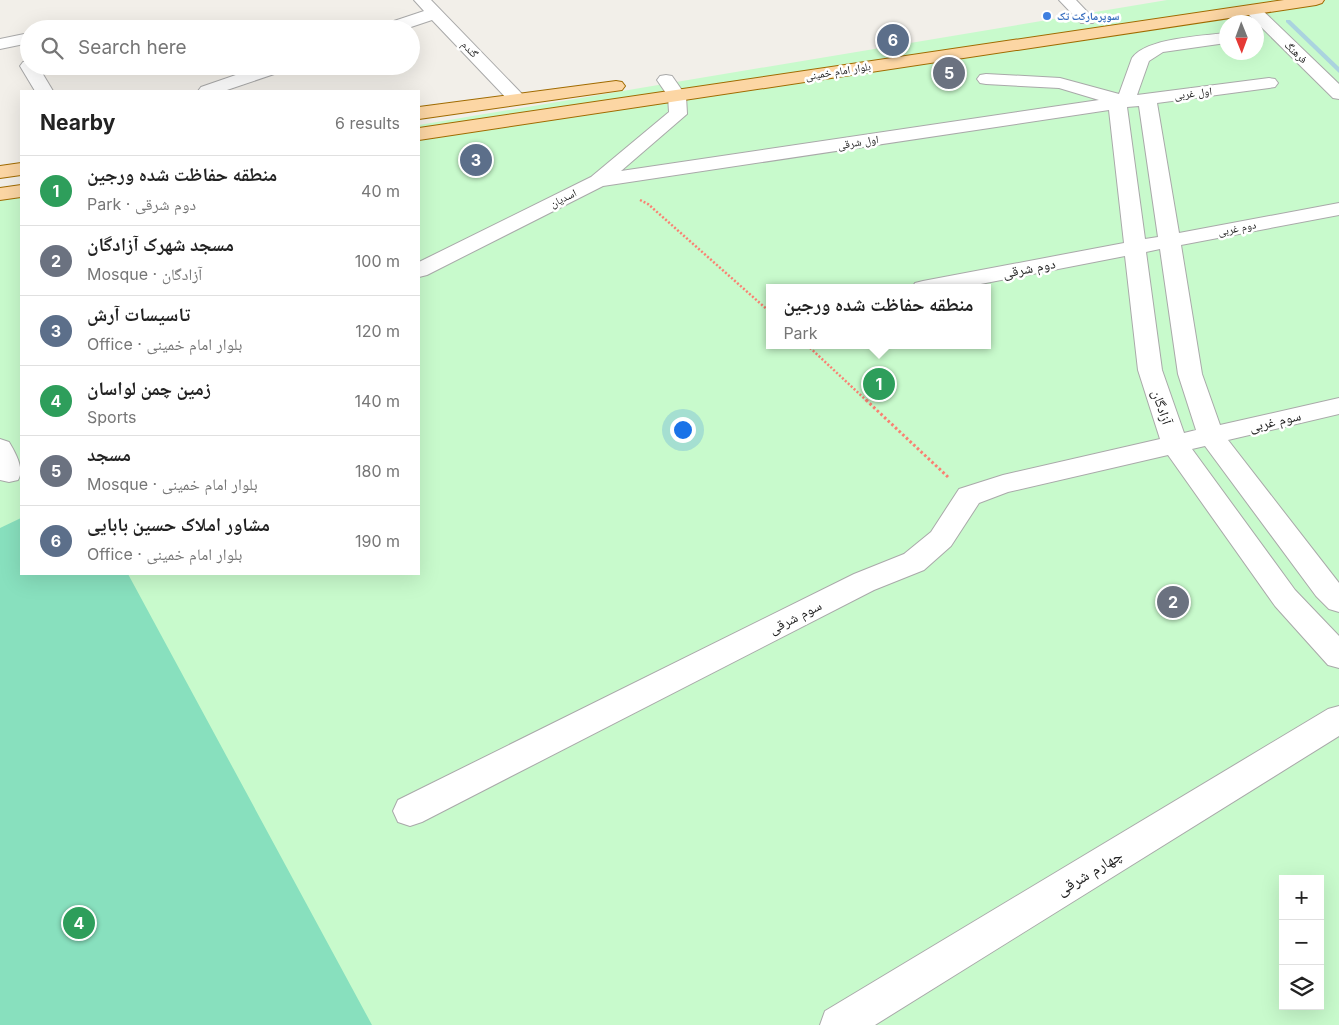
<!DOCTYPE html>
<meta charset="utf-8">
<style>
body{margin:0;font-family:Inter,"Noto Naskh Arabic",sans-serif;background:#f6f6f6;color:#222}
.controls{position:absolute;right:15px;bottom:15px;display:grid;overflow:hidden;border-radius:0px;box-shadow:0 5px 20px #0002}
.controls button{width:45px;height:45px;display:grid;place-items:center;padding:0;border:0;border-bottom:1px solid #e0e0e0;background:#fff;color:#222;font:25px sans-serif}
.compass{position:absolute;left:1219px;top:15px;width:45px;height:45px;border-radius:50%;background:#fff;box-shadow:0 5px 20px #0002;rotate:179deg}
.you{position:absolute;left:682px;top:429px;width:18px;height:18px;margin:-12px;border:4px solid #fff;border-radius:50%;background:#1a73e8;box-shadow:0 0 0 8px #1a73e833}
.badge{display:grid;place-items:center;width:32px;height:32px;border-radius:50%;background:#2563eb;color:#fff;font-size:16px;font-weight:700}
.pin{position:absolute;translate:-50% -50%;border:2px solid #fff;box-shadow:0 1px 5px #0006}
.popup{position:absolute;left:766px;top:284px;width:225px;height:65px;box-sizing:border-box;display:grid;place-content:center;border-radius:0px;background:#fff;filter:drop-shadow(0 1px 4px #0005);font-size:16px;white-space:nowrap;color:#767676}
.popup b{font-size:19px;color:#222}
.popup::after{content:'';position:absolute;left:50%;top:100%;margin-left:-10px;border:10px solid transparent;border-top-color:#fff}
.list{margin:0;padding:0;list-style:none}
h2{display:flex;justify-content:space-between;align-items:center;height:65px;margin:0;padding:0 20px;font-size:21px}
h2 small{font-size:16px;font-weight:400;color:#767676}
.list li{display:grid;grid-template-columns:32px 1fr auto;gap:15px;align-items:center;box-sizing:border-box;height:70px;padding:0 20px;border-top:1px solid #e0e0e0}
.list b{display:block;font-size:19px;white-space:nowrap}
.list p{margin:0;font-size:16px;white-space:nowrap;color:#767676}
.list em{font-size:16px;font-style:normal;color:#767676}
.icon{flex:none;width:28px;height:28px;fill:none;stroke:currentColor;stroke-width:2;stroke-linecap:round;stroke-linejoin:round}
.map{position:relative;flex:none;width:1339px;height:1025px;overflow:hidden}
.search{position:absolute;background:#fff;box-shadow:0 5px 20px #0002;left:20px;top:20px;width:400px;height:55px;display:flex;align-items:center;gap:12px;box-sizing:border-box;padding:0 18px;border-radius:28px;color:#767676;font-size:19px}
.panel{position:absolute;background:#fff;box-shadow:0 5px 20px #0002;left:20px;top:90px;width:400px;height:485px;border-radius:0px}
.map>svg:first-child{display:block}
.park{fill:#c8facc;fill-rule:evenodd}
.pitch{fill:#88e0be}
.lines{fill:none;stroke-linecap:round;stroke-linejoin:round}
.stream{fill:#aad3df;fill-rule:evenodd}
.minor-casing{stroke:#a9a9a9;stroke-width:2}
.major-casing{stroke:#a06b00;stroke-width:2}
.path-far1{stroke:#fa8072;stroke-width:2.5;stroke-dasharray:2 2;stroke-linecap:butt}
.path{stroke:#fa8072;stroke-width:3;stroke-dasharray:2.5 2.5;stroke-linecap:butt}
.minor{fill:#fff;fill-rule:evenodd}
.major{fill:#fcd6a4;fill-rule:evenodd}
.shop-dot{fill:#3f7fe0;stroke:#fff;stroke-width:2}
.labels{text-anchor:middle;stroke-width:5;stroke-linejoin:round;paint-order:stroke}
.far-shop-label{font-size:11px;font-weight:bold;fill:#366cbe;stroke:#fff;text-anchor:start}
.far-street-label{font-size:11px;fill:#222;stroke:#fff}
.street-label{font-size:14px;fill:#222;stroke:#fff}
.near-street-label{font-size:16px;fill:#222;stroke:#fff}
</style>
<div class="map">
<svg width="1339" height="1025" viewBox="0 0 1339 1025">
<rect width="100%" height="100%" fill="#f2efe9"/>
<path class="park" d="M1167,0h172v1025h-1339v-830l21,-4v383h398v-449zM1226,22h30v30h-30zM770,288h218v57h-218zM1283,879h37v127h-37z"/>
<path class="pitch" d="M21,518v56h107l244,451h-372v-497z"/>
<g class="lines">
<path class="stream" d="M1286,20h4l49,47v6l-53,-51z"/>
<g class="minor-casing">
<path id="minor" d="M414,0h17l92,95 3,4 -3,4 -6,1 -6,-1 -79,-83 -27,9h-25l2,-4 42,-14z
M1059,0h17l19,20 -2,3h-12z
M1253,5l6,2 80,77v15l-6,-1 -86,-85 -2,-3 2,-3z
M77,23l6,1 2,4 -18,1 2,-4z
M29,33v10l-29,6v-10z
M1226,33v10l-63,9 -14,9 -12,34 132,-17 6,1 3,4 -3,4 -6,1 -112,15 22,130 160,-30v12l-158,30 21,129 18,51 119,-27v16l-111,26 111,143v29l-10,-3 -13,-13 -111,-150 -13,3 103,141 44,46v32l-11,-3 -53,-59 -107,-151 -160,37 -29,11 -28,43 -27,24 -50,20 -452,232 -12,4 -12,-4 -5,-11 5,-11 456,-226 50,-20 27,-22 28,-43 44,-14 157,-36 -22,-69 -13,-114 -165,32h-48l3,-5 8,-2 201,-38 -15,-133 -506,76 -176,89 -8,2v-15l172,-85 78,-65 -1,-16 -11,-16 3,-4 6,-1 6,1 14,20 1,18 -66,57 478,-71 -40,-12 -73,-4 -6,-1 -3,-4 3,-4 6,-1 74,4 59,16 13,-36c14,-20 70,-22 94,-25zM1139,106l19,131 -13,2 -18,-132zM1160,249l18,125 18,56 -12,3 -22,-63 -16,-118z
M29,61v5h9l15,25h-18l-15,-25 3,-4z
M262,66h27l-3,4 -62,21h-26l3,-4z
M0,439l9,3c6,10 16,27 9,38l-9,2 -9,-2z
M1339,706v30l-464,289h-55l5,-14 503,-302z"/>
</g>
<g class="major-casing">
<path id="major" d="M1284,0h40l-2,3 -6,2 -897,135v-12z
M616,81l6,1 3,4 -3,4 -203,29v-12z
M21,163v12l-21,3v-12z
M21,185v12l-21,3v-12z"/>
</g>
<path class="path-far1" d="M640,200l8,4 122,108
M807,345l60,56"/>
<path class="path" d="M866,400l82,77"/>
<use href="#minor" class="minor"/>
<use href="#major" class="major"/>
</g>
<circle class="shop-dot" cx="1047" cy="16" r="5"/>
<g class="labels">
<g class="far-shop-label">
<text x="1057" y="20">سوپرمارکت تک</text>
</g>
<g class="far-street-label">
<text transform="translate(470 49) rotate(47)" y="4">گندم</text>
<text transform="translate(1296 52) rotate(44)" y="4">فرهنگ</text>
<text transform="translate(838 71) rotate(-9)" y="4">بلوار امام خمینی</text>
<text transform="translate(1193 93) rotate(-7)" y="4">اول غربی</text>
<text transform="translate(858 142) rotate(-9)" y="4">اول شرقی</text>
<text transform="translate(563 198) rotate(-26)" y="4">اسدیان</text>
<text transform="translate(1237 228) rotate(-11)" y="4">دوم غربی</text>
</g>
<g class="street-label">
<text transform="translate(1029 268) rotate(-11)" y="5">دوم شرقی</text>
<text transform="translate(1162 407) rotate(72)" y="5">آزادگان</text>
<text transform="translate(1275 421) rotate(-13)" y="5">سوم غربی</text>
<text transform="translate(795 617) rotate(-27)" y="5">سوم شرقی</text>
</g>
<g class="near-street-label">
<text transform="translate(1089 872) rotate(-31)" y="6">چهارم شرقی</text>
</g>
</g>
</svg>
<div class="controls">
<button>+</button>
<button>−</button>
<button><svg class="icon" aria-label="layers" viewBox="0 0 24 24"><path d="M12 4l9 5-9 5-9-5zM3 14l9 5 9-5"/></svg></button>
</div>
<svg class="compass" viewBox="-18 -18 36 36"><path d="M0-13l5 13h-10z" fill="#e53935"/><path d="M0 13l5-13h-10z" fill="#767676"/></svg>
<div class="you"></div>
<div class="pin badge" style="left:879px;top:384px;background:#2e9e5b">1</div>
<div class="popup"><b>منطقه حفاظت شده ورجین</b>Park</div>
<div class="pin badge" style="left:1173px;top:602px;background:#6b7280">2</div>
<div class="pin badge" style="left:476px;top:160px;background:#5c6f8a">3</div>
<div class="pin badge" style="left:79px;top:923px;background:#2e9e5b">4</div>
<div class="pin badge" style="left:949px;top:73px;background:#6b7280">5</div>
<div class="pin badge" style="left:893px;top:40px;background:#5c6f8a">6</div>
<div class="search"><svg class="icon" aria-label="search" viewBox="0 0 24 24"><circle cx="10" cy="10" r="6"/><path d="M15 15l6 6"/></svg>Search here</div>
<section class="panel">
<h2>Nearby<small>6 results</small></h2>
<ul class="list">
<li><span class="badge" style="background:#2e9e5b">1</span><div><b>منطقه حفاظت شده ورجین</b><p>Park · دوم شرقی</p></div><em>40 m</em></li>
<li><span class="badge" style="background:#6b7280">2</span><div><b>مسجد شهرک آزادگان</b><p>Mosque · آزادگان</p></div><em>100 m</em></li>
<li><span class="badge" style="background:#5c6f8a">3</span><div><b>تاسیسات آرش</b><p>Office · بلوار امام خمینی</p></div><em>120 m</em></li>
<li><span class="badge" style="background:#2e9e5b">4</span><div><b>زمین چمن لواسان</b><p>Sports</p></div><em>140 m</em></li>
<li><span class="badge" style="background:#6b7280">5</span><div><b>مسجد</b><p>Mosque · بلوار امام خمینی</p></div><em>180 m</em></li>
<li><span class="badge" style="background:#5c6f8a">6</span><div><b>مشاور املاک حسین بابایی</b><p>Office · بلوار امام خمینی</p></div><em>190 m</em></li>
</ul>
</section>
</div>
